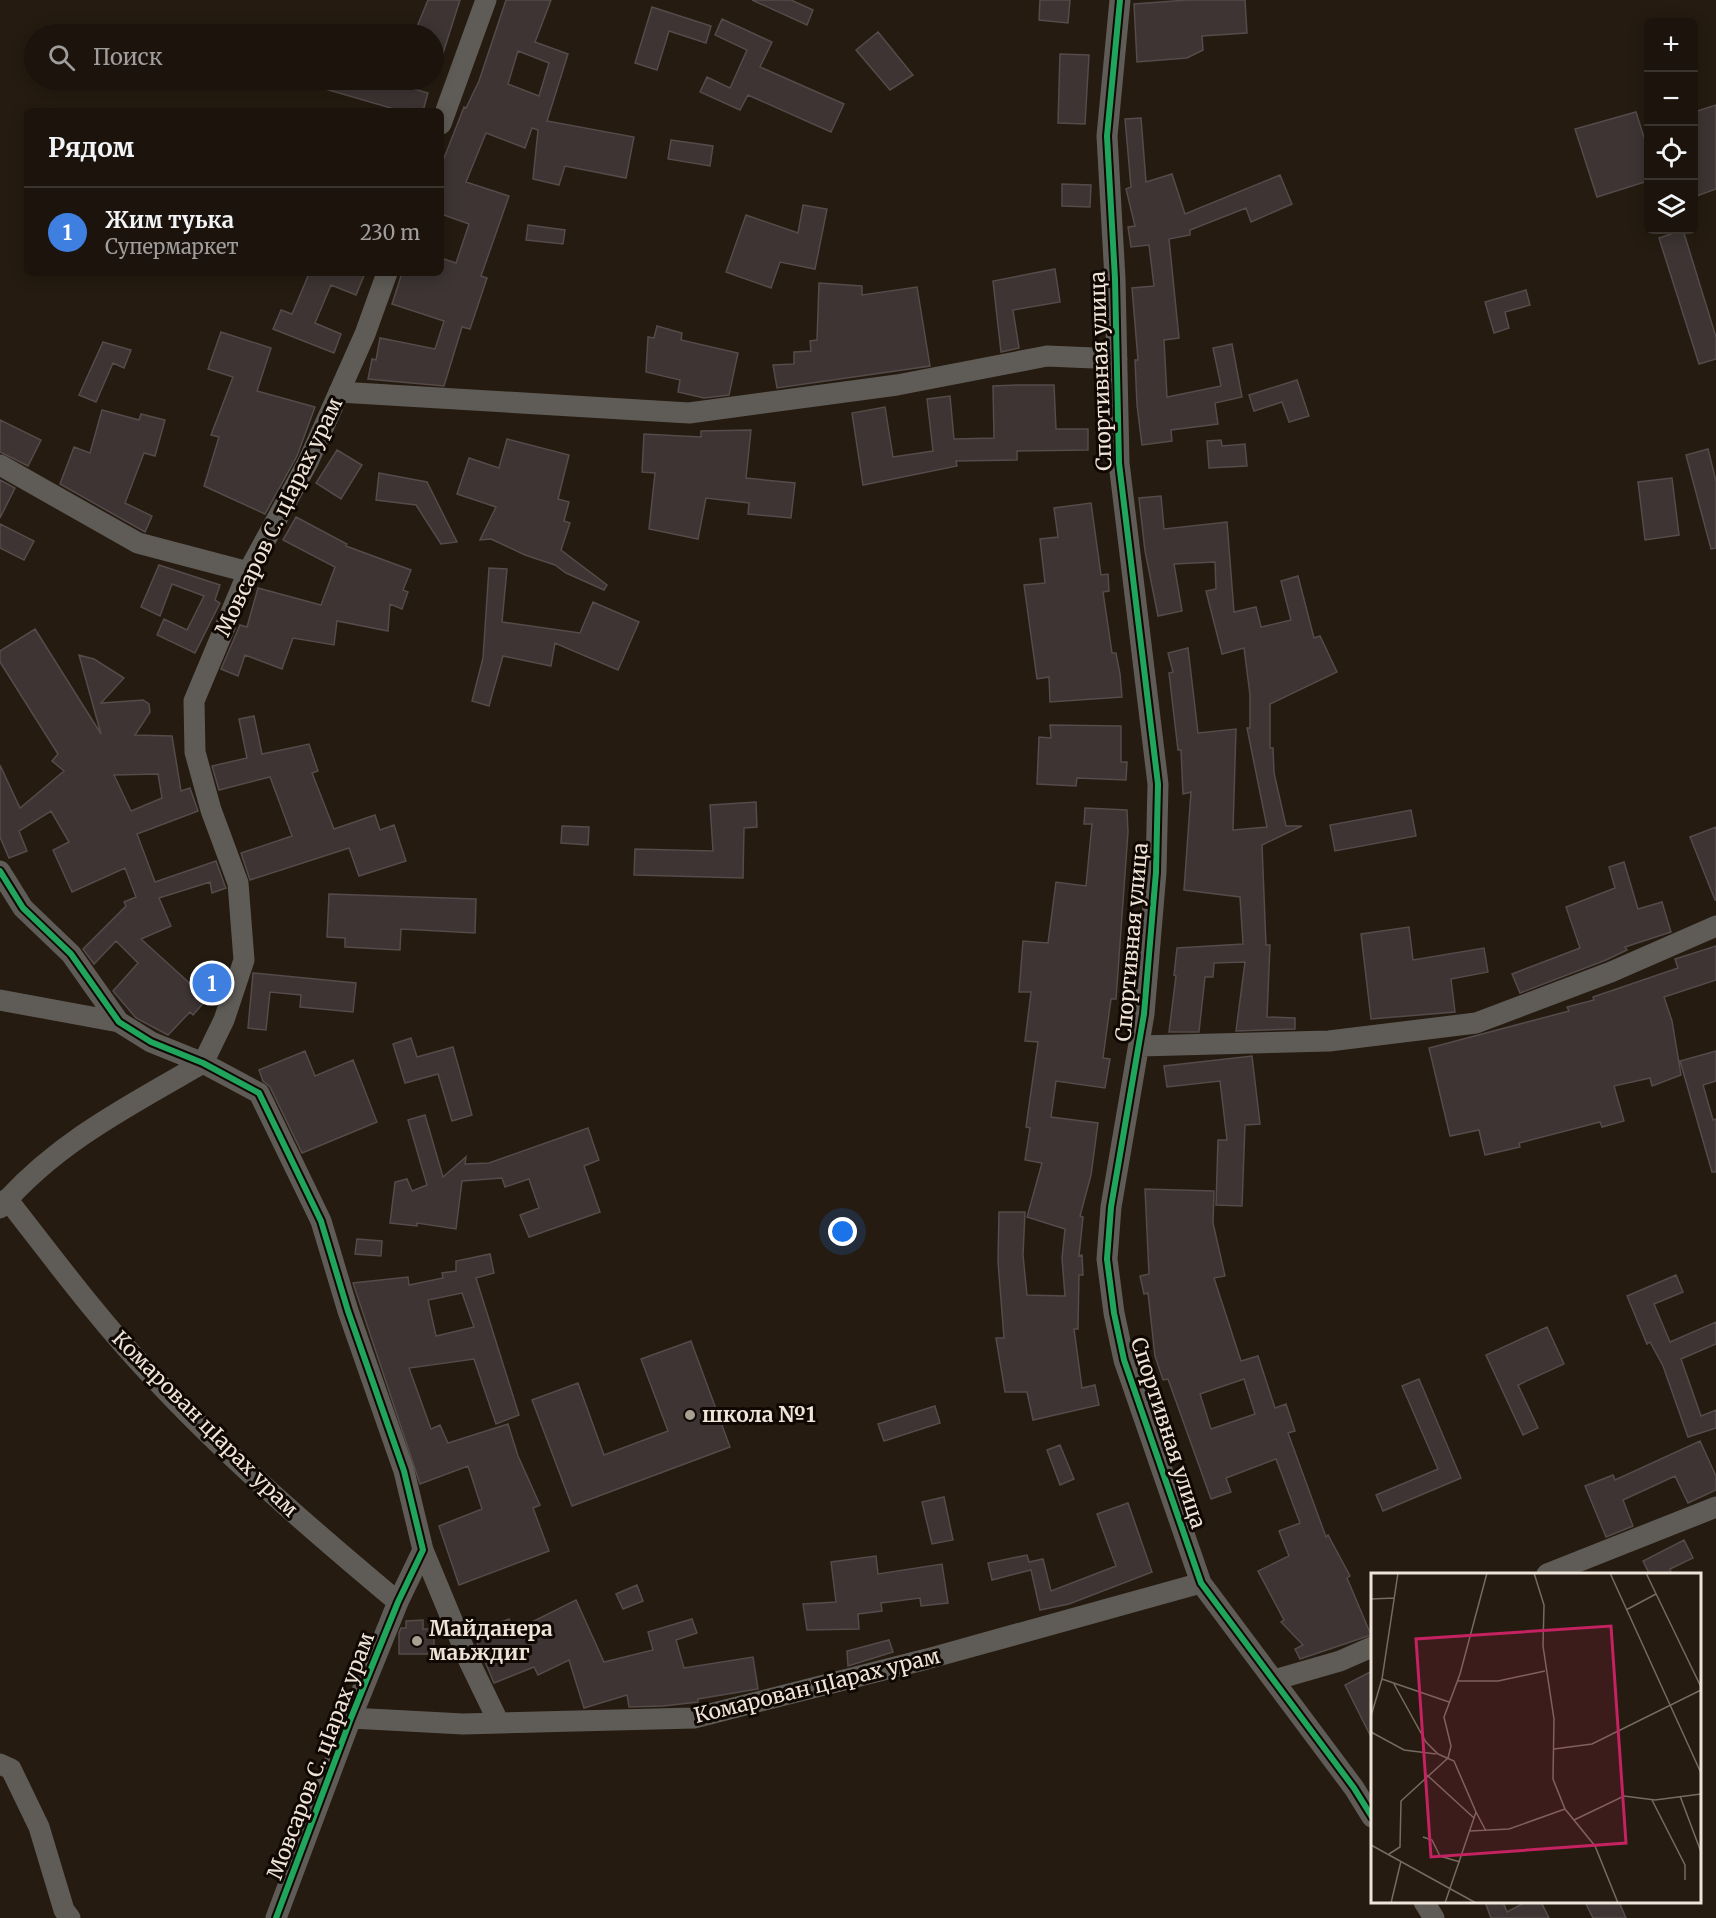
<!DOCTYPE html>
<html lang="ru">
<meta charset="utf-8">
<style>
body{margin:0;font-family:Merriweather,serif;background:#251d15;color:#f1f3f6}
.controls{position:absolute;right:18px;top:18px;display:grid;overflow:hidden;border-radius:9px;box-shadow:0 3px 15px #0003}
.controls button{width:54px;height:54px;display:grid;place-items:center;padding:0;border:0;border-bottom:2px solid #3a332d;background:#1c140c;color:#f1f3f6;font:30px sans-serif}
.you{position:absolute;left:843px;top:1232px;width:21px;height:21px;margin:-15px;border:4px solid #fff;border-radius:50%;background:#1a73e8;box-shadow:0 0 0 9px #1a73e833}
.badge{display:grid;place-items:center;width:39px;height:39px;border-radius:50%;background:#b45309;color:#fff;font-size:20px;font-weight:700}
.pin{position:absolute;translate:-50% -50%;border:3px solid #fff;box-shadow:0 2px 6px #0006}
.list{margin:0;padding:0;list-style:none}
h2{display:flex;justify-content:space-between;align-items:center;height:78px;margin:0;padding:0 24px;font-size:26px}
h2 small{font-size:20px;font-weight:400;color:#a09e9d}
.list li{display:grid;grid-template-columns:39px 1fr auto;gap:18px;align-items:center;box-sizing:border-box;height:90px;padding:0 24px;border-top:2px solid #3a332d}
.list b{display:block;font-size:22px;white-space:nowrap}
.list p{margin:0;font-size:20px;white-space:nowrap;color:#a09e9d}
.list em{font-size:20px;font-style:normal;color:#a09e9d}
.icon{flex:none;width:33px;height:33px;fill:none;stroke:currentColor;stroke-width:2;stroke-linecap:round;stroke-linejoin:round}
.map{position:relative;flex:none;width:1716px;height:1918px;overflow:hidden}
.search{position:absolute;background:#1c140c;box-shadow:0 3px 15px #0003;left:24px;top:24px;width:420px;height:66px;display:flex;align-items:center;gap:15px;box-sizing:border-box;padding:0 21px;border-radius:33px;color:#a09e9d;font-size:22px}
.panel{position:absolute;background:#1c140c;box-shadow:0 3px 15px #0003;left:24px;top:108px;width:420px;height:168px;border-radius:9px}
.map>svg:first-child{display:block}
.building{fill:#3d3433;stroke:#544b4a;stroke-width:1.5;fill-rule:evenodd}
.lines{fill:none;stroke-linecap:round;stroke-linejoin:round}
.minor{stroke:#5f5c57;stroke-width:21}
.cycleway-casing{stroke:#100803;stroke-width:10}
.cycleway{stroke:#20a55d;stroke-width:6}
.poi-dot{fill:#a99e92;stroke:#100803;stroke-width:2}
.labels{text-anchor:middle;stroke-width:6;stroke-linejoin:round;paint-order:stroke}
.street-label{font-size:21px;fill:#f0e4d8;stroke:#100803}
.poi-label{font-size:21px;font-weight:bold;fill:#f0e4d8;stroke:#100803;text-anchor:start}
.inset-road{fill:none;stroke:#766b60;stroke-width:1.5}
.view{fill:#c42261;fill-opacity:0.15;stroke:#c42261;stroke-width:3}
.inset-edge{fill:none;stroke:#f0e4d8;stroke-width:3}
</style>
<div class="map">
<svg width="1716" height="1918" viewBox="0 0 1716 1918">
<rect width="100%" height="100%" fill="#251b10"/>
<path class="building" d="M428,0h32l-23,72 -3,-1v-37h-20z
M506,0h45l-16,42 33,12 -21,67 87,16 -8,41 -61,-12 -6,19 -26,-6 5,-49 -6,-2 -7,20 -39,-15 -20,49 43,14 -28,80 6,2 -17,51 -8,-2 -18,59 -76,-7 4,-20 4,1 4,-22 55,11 9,-28 -52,-17 10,-31h39v-15l15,5 13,-39 -28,-10v-48l23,-59 2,1 13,-27zM518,51l31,12 -10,33 -31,-12z
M752,0h39l22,10 -6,15z
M1040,0h30l-2,23 -29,-3z
M1187,0h58l2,33 -45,3 1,14 -16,8 -50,4 -3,-58z
M652,7l59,19 -5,17 -37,-12 -12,39 -22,-7z
M722,19l50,23 -12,25 84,37 -13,28 -83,-37 -8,15 -40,-18 7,-15 23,11 17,-38 -32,-15z
M878,32l35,43 -23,15 -34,-40z
M1060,54l29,1 -4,69 -27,-1z
M309,80h74l45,13 -5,18h-22l-93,-27z
M1716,105v84l-22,8v-85z
M1636,112l12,38v31l-51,16 -22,-68z
M1141,118l5,64 26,-8 13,40 95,-39 12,29 -41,18 -5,-14 -56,22v5l-21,4 10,99 -15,2 3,57 54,-11 -8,-38 19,-4 10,53 -27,6 3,21 -47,6 1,11 -30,4 -5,-40 -2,-45h3l-6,-72 22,-2 -5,-41 -18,2 -3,-20 7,-1 -9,-37 5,-2 -6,-68z
M671,140l42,6 -3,20 -42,-7z
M1062,184l29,1 -1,22 -28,-1z
M803,205l24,4 -12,60 -35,-7 -9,26 -45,-16 20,-57 52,18z
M528,225l37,5 -2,14 -37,-4z
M1683,230l33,107v22l-17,5 -40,-126z
M1055,269l5,33 -47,8 6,38 -18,4 -8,-71z
M303,273h62l-9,22 -25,-10 -16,38 26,11 -7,19 -61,-24 8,-19 11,4 16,-38z
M819,283l43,3v9l55,-8 13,79 -153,22 -4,-23 21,-1v-12l17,-1 -1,-10 7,-1z
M1526,290l4,15 -25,7 4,16 -15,5 -9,-31z
M657,326l25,7 -1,7 57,13 -9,42 -25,3 -26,-6 2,-12 -34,-8 2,-35 6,1z
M221,332l50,16 -14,43 58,16 -18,49 -32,58 -61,-28 15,-49 -8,-2 22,-58 -25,-8z
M103,342l28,8 -7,18 -11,-5 -17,39 -17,-7z
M1297,380l12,36 -20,6 -7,-20 -28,9 -5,-16z
M1016,385h38l2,44h32v21l-71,1v9l-61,1 1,5 -94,19 -11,-72 33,-6 8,50 40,-6 -6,-52 23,-3 4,43 40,-1 -1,-52z
M102,410l37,10 2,-6 24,6 -10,36 -11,-3 -19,50 27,13 -7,16 -85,-48 14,-37 16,6z
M0,420l41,20 -13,26 -28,-14z
M751,430l-5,48 49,5 -4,35 -43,-4 1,-11 -43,-5 -8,41 -49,-10 6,-56 -13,-1 2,-38 57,3v-6z
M507,439l62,16 -11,44 11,3 -5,19 6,2 -9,27 46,35 -3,5 -38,-17 -11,-8 -30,-10 -34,-16 -11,1 16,-33 -39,-13 12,-36 30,10z
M1221,440l1,6 23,-2 2,22 -38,2 -2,-27z
M1708,449l8,32v67l-5,1 -25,-94z
M337,450l25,15 -21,34 -25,-16z
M379,473l48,9 30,60 -16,2 -25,-39 -40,-5z
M1672,478l7,57 -34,5 -7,-58z
M0,480l15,8 -15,30z
M1161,496l3,33 63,-7 7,90 22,-5 5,20 30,-7 -10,-39 17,-5 16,62 6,-2 17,36 -67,32v44h3l1,25 12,53h16l-40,19 4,100h4l-3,72 28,1v11l-59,2 9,-69 -31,1 -1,14h-8l-6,55h-30l7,-56 -2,-1 3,-27 66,-4 -3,-47 -56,-7 7,-98 -8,2 -2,-44h-3l-9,-77 4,-1 -5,-19 20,-5 10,85 38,-4 -3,101 34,-3 -20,-99h3v-33l-6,-47 -22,6 -16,-63 10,-2 -1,-27 -41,2 8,47 -24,5 -13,-65 -6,-53z
M1091,503l10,72 7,-1 1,17 -6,1 9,61h4l4,21 2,23 -72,5 -1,-25 -12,2 -13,-94 21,-2 -5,-44 18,-2 -4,-29z
M296,517l51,27 -1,2 65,24 -8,20 5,2 -6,17 -12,-5 -2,27 -51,-10 -3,24 -41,-7 -11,31 -37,-14 -7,21 -17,-7 19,-44 7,2 11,-39 63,17 14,-38 -52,-27z
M0,524l34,17 -10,19 -24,-12z
M159,565l61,20 -5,15 5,3 -25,50 -38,-18 7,-16 23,11 17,-34 -32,-12 -12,32 -19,-9z
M489,568l18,1 -5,53 78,11 13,-31 46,20 -21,48 -63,-27 -4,23 -48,-10 -14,50 -17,-5 11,-43z
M35,629l66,105 -22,-79 15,4 30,19 -23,25 42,-3 6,4 1,8 -15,23 37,1 9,55 9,-3 8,23 -61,23 18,48 61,-21 9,25 1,2 -14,5 -2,-11 -51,16 12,28 -30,13 66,60 -14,16 -3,-3 -22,23 -32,-17 -23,-27 25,-28 -22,-22 -22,23 -11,-15 43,-43 -2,-4 12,-5 -11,-29 -53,24 -19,-42 16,-8 -18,-31 -32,20 8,20 -18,7 -9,-21v-72l20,43 44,-37 -12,-10 6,-7 -58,-92v-11zM158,774l4,24 -31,13 -17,-36z
M254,716l8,38 47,-10 9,27 -6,2 22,56 41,-14 5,15 14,-5 12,36 -47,15 -10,-28 -99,32 -9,-27 51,-17 -22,-59 -51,13 -7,-24 35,-8 -8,-39z
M1050,725l71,1v36h6l-1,18 -49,-2 -1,8 -39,-2 2,-47 12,1z
M756,802l1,25 -13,1 -1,50 -109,-3 1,-26 78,2 -3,-46z
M1085,808l42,2 1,22 -12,167h-5l-8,59 7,1 -5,29 -49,-7 -5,36 47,6 -7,52 -11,41 3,1 -4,39 3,-1 1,20h-4l-1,54h-4l8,59 13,-3 4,20 -66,15 -6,-28h-22l-9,-54h8l-6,-76 1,-50h26l-2,43 4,40 38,1 -3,-38 3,-29 -38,-12 15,-54 -17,-3 5,-32 -4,-1 12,-85 -13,-1 6,-49h-12l4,-51 25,2 8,-61 30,4 6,-62h-8z
M1411,810l5,26 -81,15 -5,-26z
M562,826l27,1 -1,18 -27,-2z
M1716,827v73h-1l-25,-63z
M1624,862l14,47 24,-7 9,30 -46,15 2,3 -21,10 -86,33 -8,-19 68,-26 -14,-41 49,-19 -6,-21z
M329,894l147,5 -1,34 -74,-4 -1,21 -55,-3v-9l-18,-1z
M1409,927l4,33 71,-12 4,24 -37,7 4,33 -84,7 -10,-85z
M1716,946v34l-52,17 8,24 9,54 -29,11 -2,-8 -36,8 10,35 -22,6 -2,-5 -81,21 1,4 -35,8 -6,-25 -29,6 -21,-88 140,-37 -2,-4 27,-7 -1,-3 85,-29 -3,-9z
M213,970l11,9 -13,17 -12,-9z
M253,973l103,10 -3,29 -53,-5 1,-12 -31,-3 -4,38 -18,-2z
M411,1038l6,19 36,-10 19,68 -20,6 -14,-47 -33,9 -12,-39z
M305,1051l10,25 38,-16 24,62 -75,31 -32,-66 -7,-6 -4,-11z
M1716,1051v30l-13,4 10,35 3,-1v53h-4l-32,-111z
M1252,1056l8,68 -15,1 -3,81 -26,-1 2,-65h9l-7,-59 -53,6 -3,-21z
M425,1115l18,62 23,-20 -1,7 24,-1 99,-35 11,32 -15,6 16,46 -71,25 -9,-22 19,-7 -10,-29 -24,8 -3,-9 -40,3 -6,48 -39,-6v3l-27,-3 5,-41 12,-3 5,12 15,-6 -19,-65z
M1145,1189l69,2 -1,32 12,53 -11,2 27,83 17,-5 17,52 11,-4 9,27 -7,2 38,104 2,-2 22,41 -3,2 24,57 -71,24 -5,-10 8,-4 -22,-23 3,-2 -26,-49 31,-15 -10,-25 21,-8 -24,-64 -50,19 5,14 -20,7 -43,-120 -5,1 -8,-24 -7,-63 -4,1 -4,-18 9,-2zM1244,1379l11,35 -44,15 -11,-35z
M357,1239l25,2 -1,15 -26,-2z
M490,1254l4,19 -18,5 43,137 -23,9 -22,-65 -65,9 22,61 9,-4 8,18 60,-19 10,32 22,49 -7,3 16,43 -90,34 -20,-59 43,-17 -14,-43 -48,18 -67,-201 55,-6 1,8 34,-7 -1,-5 14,-2v-10zM462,1293l12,34 -38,9 -8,-36z
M1676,1275l7,17 -29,12 16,38 46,-20v22l-35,15 20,57 15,-6v18l-28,9 -25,-71 -13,-24 -3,2 -20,-48z
M1547,1327l17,37 -46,21 20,43 -15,7 -37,-80z
M691,1341l39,106 -158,59 -40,-106 46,-17 26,72 64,-24 -27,-72z
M1419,1379l42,99 -78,33 -7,-16 62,-26 -36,-83z
M935,1406l5,17 -56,18 -6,-17z
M1700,1441l16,35v14l-28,13 -13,-27 -52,24 10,26 -27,11 -21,-51 28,-11 2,5z
M1060,1445l14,34 -14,6 -13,-35z
M944,1497l9,43 -21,4 -10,-42z
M1128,1503l24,69 -83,32 -29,6 -9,-40 -39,10 -4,-17 39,-8 2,7 14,-3 8,32 65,-25 -19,-52z
M1684,1540l9,18 -23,11 2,6h-22l-7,-14z
M876,1556l2,18 64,-10 6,39 -27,3 -1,-8 -39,5 1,8 -24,3 1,15 -52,1 -4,-26 33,-2 -5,-40z
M637,1585l6,16 -20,8 -7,-15z
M576,1600l28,62 49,-12 -5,-18 44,-13 5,14 -21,7 8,28 69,-11 5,32 -60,10v3l-35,4 -34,1 -2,-12 -43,13 -15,-48 -31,15 -4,-8 -40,16 -21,-50 36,-14 5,12z
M423,1620v9h11v25h-35v-21l2,-5h5v-7z
M889,1640l4,12 -45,14 -1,-15z
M1372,1671v68l-27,-54z
M1485,1902h18l4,10 19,-10h15l8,16h-58z
M1585,1902h34l7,16h-33z"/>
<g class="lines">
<path class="minor" d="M1120,0l-13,136 8,143 4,184 39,321 -2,88 -12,142 -33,193 -4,52 7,54 10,47 77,223 153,205 18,29
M441,124l45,-124
M339,392l350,21 208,-28 150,-29 70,3
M0,465l138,78 110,29
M0,871l23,37 48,46 48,68 32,20 52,21 56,30 62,128 27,90 56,160 19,79 -25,52 -47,116 -75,200
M0,1000l119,22
M1140,1046l189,-5 147,-18 135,-51 105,-46
M203,1063l21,-43 20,-60 -6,-77 -27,-73 -16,-58 -1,-51 54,-129 60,-110 57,-128 22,-61
M7,1199c47,60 92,121 144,176 76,82 161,155 247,227
M0,1208c55,-65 130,-103 203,-145
M423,1550l46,111 30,62
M1547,1574l169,-67
M1274,1680l66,-19 32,-14
M351,1718l112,6 231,-6 233,-59 274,-76
M0,1764l11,5 28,58 25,83 6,8
M1424,1902l10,16"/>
<g class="cycleway-casing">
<path id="cycleway" d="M1120,0l-13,136 8,143 4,184 39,321 -2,88 -12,142 -33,193 -4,52 7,54 10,47 77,223 153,205 18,29
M0,871l23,37 48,46 48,68 32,20 52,21 56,30 62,128 27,90 56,160 19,79 -25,52 -47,116 -75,200"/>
</g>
<use href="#cycleway" class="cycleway"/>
</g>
<g class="poi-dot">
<circle cx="690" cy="1415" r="6"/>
<circle cx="417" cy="1641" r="6"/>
</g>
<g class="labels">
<g class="street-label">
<text transform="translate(1101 371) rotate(-92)" y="7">Спортивная улица</text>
<text transform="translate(279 517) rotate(-64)" y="7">Мовсаров С. цIарах урам</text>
<text transform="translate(1132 942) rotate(-85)" y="7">Спортивная улица</text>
<text transform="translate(205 1424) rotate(45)" y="7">Комарован цIарах урам</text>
<text transform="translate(1168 1433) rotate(72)" y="7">Спортивная улица</text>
<text transform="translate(817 1686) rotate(-14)" y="7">Комарован цIарах урам</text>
<text transform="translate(321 1756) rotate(-69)" y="7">Мовсаров С. цIарах урам</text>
</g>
<g class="poi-label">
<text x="702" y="1422">школа №1</text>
<text x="429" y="1636">Майданера<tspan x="429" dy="24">маьждиг</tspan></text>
</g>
</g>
<g transform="translate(1371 1573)">
<rect width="330" height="330" fill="#251b10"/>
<path class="inset-road" d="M49,0h50M163,0l10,32 -1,41 11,73 -1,60 12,30 30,37 23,57M239,0l91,200M275,0l55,114M0,26l23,-1M255,37l30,-16M11,106l67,23M87,108h40l47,-10M23,111l32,58 12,12 16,7 22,51 -31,91M0,143l11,-37 16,-106M0,159l33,18 32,4M183,176l38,-5 109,-54M77,185l3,-12 -7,-29 16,-43 27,-101M56,202l47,43M309,223l21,56M281,227l33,65v15M105,239l10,19M203,247l50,-24 31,4 46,-6M99,258l39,-2 56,-20M52,264l9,3 8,16 20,6M0,272l105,58M18,281l11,-7 1,-46 47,-43M20,330l10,-42"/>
<path class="view" d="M240,53l15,217 -195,14 -15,-218z"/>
<rect width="330" height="330" class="inset-edge"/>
</g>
</svg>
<div class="controls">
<button>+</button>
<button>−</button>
<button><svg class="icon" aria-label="locate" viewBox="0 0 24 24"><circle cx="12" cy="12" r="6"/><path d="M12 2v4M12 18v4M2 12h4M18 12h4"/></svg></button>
<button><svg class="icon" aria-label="layers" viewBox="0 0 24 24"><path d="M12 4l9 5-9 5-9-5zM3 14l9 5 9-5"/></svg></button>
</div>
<div class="you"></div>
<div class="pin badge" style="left:212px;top:983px;background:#3f7fe0">1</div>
<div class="search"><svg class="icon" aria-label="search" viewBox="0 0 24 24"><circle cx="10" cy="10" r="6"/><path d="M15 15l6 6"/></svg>Поиск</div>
<section class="panel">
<h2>Рядом<small></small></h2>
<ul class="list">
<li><span class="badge" style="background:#3f7fe0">1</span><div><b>Жим туька</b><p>Супермаркет</p></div><em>230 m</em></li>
</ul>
</section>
</div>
